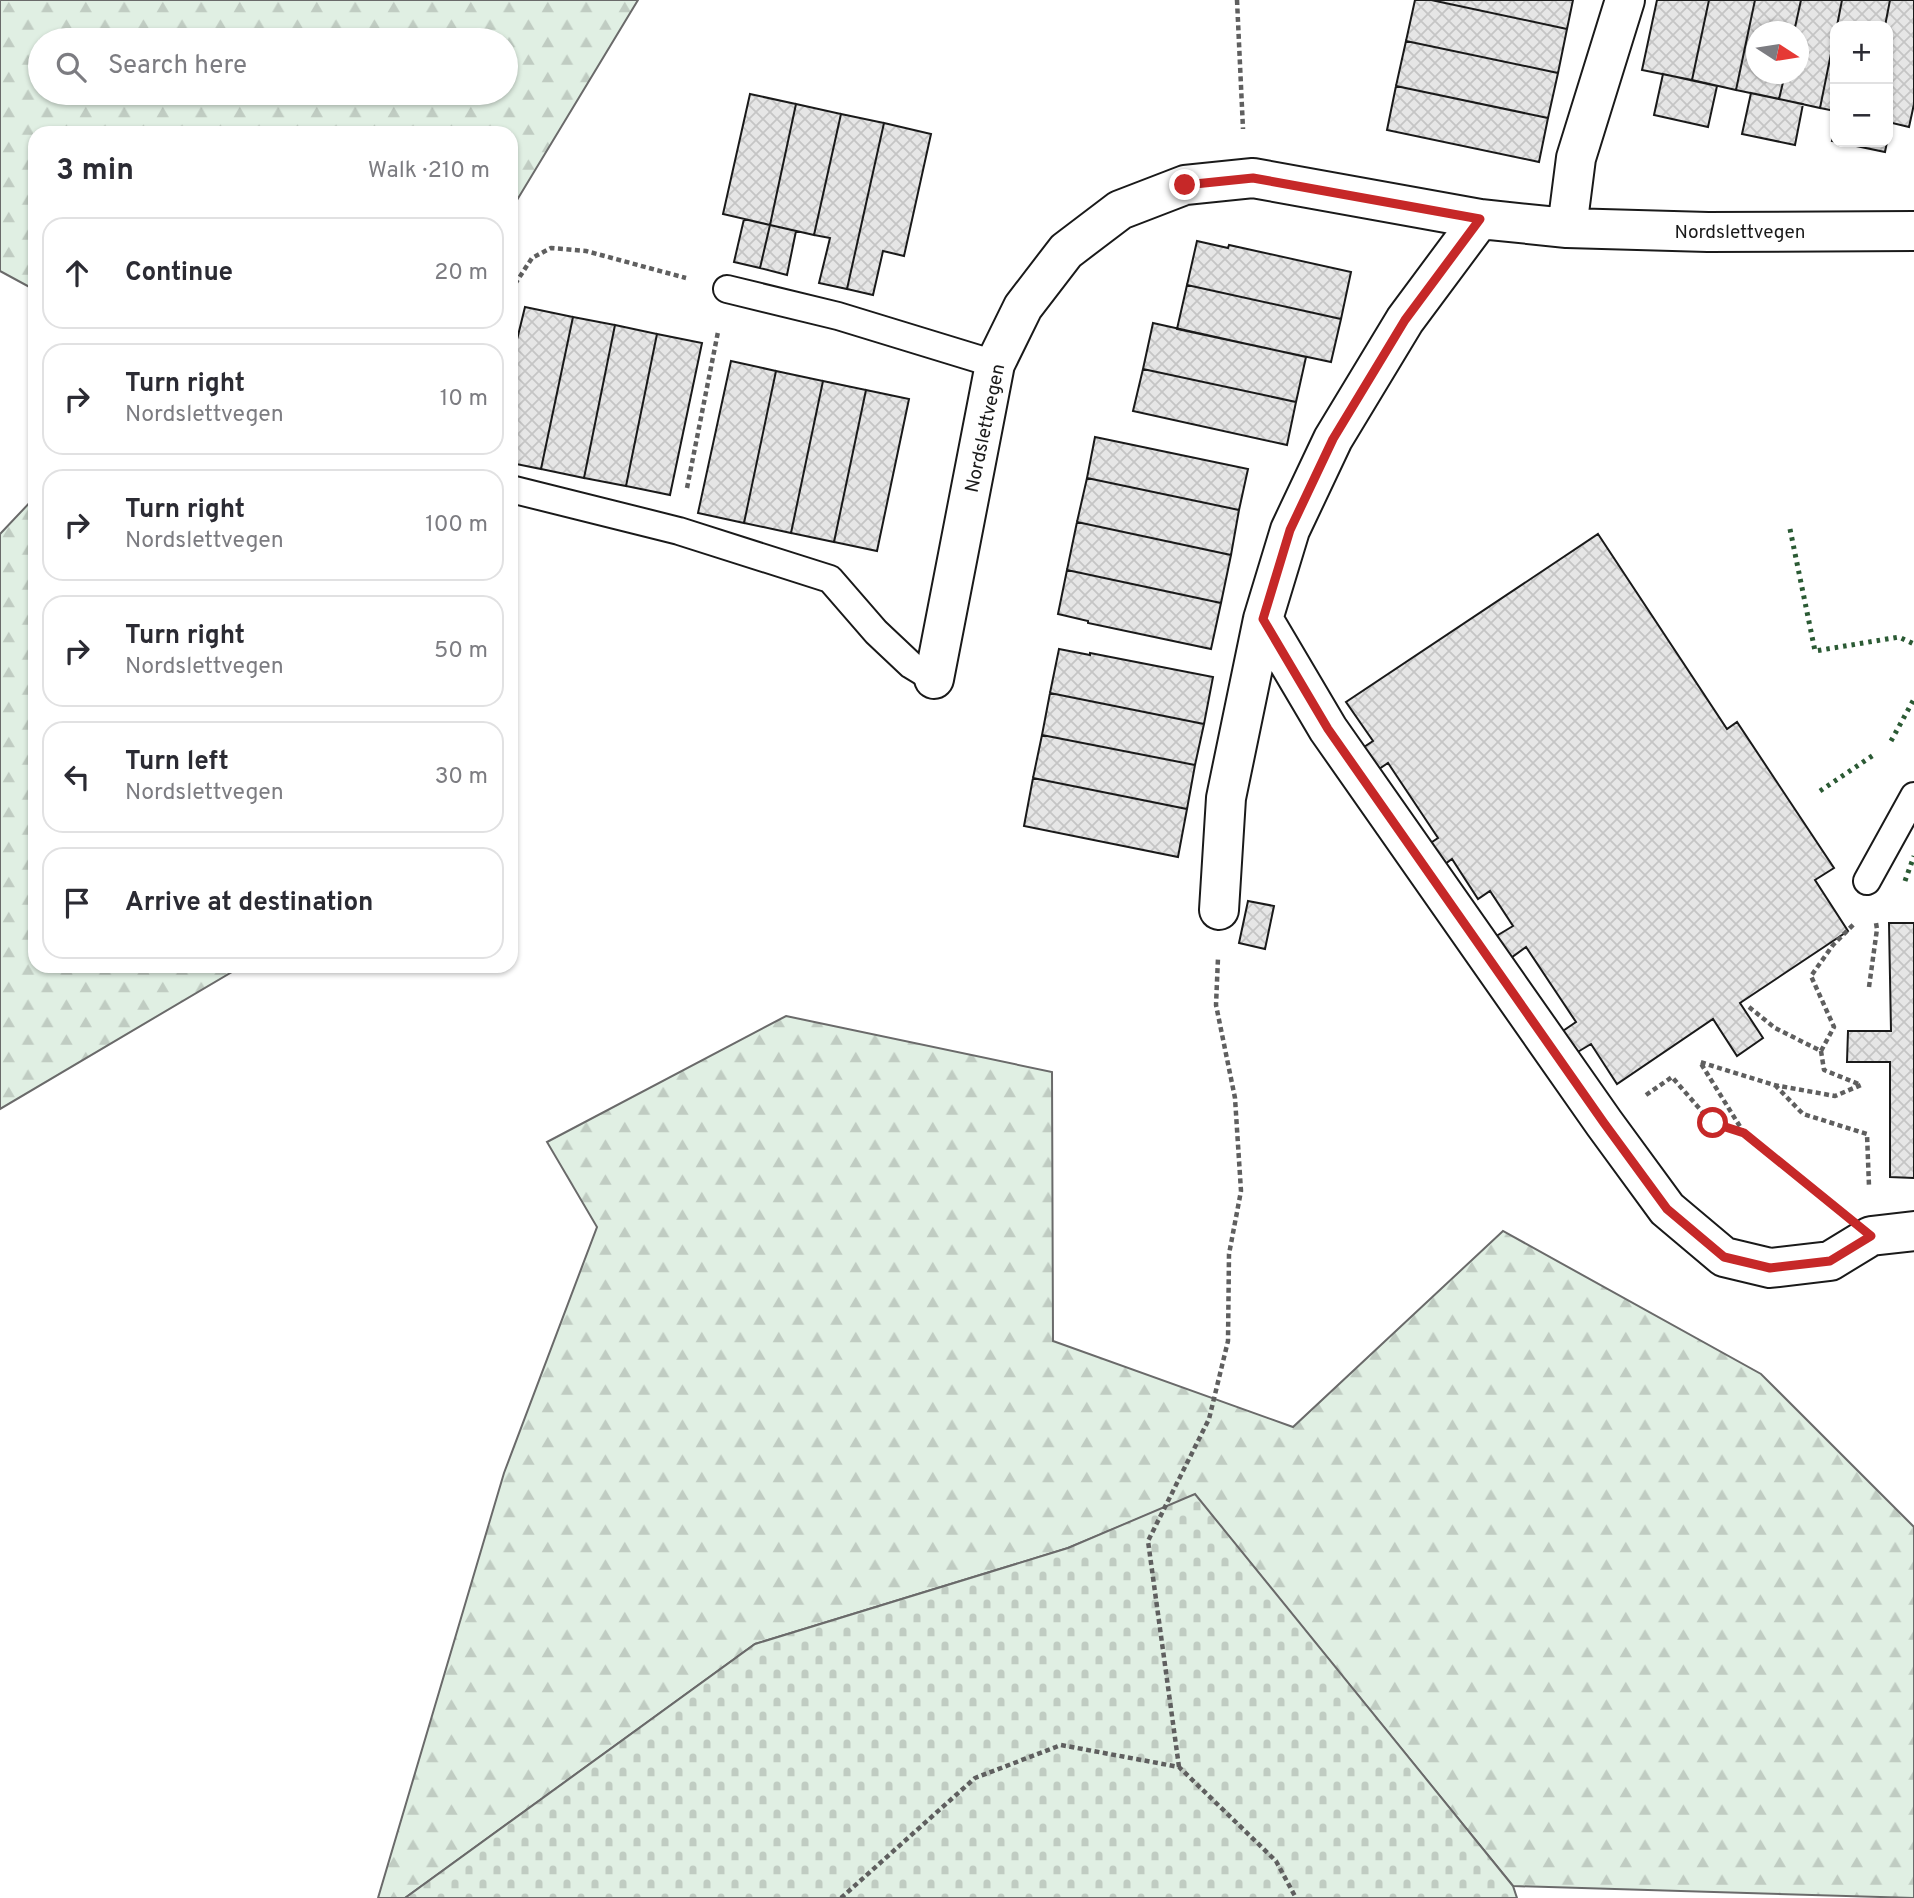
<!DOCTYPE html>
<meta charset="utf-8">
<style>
body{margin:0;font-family:Overpass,sans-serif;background:#f2f2f3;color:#2b2b33}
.controls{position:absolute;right:21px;top:21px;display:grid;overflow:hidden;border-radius:14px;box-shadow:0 2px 5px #0004}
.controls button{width:63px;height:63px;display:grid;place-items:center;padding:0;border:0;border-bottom:2px solid #e1e1e2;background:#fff;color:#2b2b33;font:35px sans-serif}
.compass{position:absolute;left:1746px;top:21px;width:63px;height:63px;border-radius:50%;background:#fff;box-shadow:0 2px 5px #0004;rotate:102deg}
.stop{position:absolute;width:21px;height:21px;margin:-16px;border:5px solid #c62828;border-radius:50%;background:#fff}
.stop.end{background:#c62828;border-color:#fff;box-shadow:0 2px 7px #0008}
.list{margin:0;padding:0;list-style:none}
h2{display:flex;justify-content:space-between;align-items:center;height:91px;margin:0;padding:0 28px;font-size:30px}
h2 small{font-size:23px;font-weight:400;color:#7c7c81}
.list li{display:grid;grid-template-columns:46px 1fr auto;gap:21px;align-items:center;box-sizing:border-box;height:112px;margin:0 14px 14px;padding:0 14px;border:2px solid #e1e1e2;border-radius:21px}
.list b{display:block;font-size:26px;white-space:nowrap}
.list p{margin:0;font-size:23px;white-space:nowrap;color:#7c7c81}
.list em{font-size:23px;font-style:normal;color:#7c7c81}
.icon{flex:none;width:38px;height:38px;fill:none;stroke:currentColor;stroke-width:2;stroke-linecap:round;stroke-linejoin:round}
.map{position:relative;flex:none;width:1914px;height:1898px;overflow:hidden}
.search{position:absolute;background:#fff;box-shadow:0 2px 5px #0004;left:28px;top:28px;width:490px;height:77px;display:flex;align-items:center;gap:18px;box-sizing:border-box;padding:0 24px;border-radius:38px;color:#7c7c81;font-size:26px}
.panel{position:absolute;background:#fff;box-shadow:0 2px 5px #0004;left:28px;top:126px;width:490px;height:847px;border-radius:21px}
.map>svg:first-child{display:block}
.forest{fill:url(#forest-firs);stroke:#6a6a6a;stroke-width:2;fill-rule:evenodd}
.cemetery{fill:url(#cemetery-stones);stroke:#6a6a6a;stroke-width:2}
.building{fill:url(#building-cross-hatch);stroke:#1a1a1a;stroke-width:2}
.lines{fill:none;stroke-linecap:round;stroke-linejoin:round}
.service-casing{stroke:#1a1a1a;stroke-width:30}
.minor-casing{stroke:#1a1a1a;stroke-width:42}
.path{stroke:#5f5f5f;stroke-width:4.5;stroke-dasharray:5 3.5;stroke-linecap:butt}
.service{stroke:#fff;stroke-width:26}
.minor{stroke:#fff;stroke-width:38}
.hedge{stroke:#2b5a34;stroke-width:5;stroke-dasharray:3.5 5;stroke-linecap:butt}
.route{stroke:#c62828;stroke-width:9}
.labels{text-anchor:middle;stroke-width:5;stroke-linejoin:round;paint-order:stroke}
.street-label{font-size:19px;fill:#1a1a1a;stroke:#fff}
</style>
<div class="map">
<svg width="1914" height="1898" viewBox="0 0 1914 1898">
<defs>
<pattern id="forest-firs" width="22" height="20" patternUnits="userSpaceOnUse" patternTransform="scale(1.75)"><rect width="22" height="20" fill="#e0efe3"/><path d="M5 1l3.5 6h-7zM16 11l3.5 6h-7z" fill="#c0ccc2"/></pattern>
<pattern id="cemetery-stones" width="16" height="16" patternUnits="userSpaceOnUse" patternTransform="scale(1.75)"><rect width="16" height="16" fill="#e0efe3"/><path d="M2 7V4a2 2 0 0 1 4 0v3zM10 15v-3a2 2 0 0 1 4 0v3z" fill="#c0ccc2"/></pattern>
<pattern id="building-cross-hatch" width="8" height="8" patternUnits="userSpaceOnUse" patternTransform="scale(1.75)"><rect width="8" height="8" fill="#e6e6e6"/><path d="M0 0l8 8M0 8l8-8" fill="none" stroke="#c5c5c5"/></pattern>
</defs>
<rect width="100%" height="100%" fill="#fff"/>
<path class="forest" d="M0,0h638l-127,210v-77h-476v157l-35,-19zM40,40h466v53h-466z
M35,497v469h207l-242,143v-575z
M786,1016l266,56 1,269 240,86 210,-196 258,143 153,153v371l-401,-12 -318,-391 -127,53 -313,96 -350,254h-27l126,-425 93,-246 -50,-85z"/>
<path class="cemetery" d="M1195,1494l318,392 4,12h-1112l350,-254 313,-96z"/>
<path class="building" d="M1415,0h16l136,29 -9,44 -152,-32z
M1431,0h142l-6,29z
M1657,0h52l-17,80 -50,-10z
M1709,0h46l-19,90 -44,-10z
M1755,0h46l-7,32h-38v42h29l-6,25 -43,-9z
M1801,0h41l-5,26h-2v8l-15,74 -41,-9 6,-25h13v-42h-4z
M1842,0h48l-5,26h-48z
M1890,0h24v104l-5,23 -21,-5v-96h-3z
M1835,34v77l-15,-3z
M1406,41l152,32 -10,45 -152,-32z
M1663,74l54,12 -9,41 -54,-12z
M1396,86l152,32 -9,44 -152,-32z
M1751,93l52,11 -8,41 -53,-11z
M750,94l46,10 -26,121 -47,-11z
M796,104l45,10 -27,121 -44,-10z
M841,114l43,9 -37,166 -28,-6 11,-45 -16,-3z
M884,123l47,11 -27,122 -21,-5 -10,44 -26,-6z
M1835,128v14h52l-2,10 -53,-11z
M744,219l26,6 -10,43 -26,-6z
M770,225l26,6 -9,44 -27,-7z
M1197,241l31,7 1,-3 122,27 -10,47 -154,-34z
M1187,285l154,34 -10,43 -154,-33z
M525,307l48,10 -32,152 -30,-6v-99z
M573,317l42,8 -31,153 -43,-9z
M1153,323l153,34 -10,45 -153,-33z
M615,325l42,9 -31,152 -42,-8z
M657,334l45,9 -32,152 -44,-9z
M731,361l45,10 -32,152 -46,-10z
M1143,369l153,33 -9,43 -154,-34z
M776,371l47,10 -32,152 -47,-10z
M823,381l43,9 -32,152 -43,-9z
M866,390l43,9 -32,152 -43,-9z
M1095,437l153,32 -9,41 -152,-32z
M1087,478l152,32 -8,45 -154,-33z
M1077,522l154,33 -10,48 -154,-33z
M1598,534l129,195 10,-7 97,146 -19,12 33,51 -108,72 23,35 -26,18 -24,-37 -96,65 -26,-40 -20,12 -14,-21 19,-13 -50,-75 -18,13 -15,-22 20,-12 -23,-35 -12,8 -26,-40 -18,13 -14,-22 18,-12 -50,-75 -18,12 -15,-22 18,-12 -27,-39z
M1067,570l154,33 -10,46 -123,-26v-2l-30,-7z
M1059,649l31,6v-2l123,24 -9,47 -154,-31z
M1050,693l154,31 -9,41 -153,-30z
M1042,735l153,30 -8,44 -154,-31z
M1033,778l154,31 -9,48 -154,-31z
M1248,901l26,5 -9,43 -26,-6z
M1889,923h25v255l-24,-1v-115h-43l1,-31h43z"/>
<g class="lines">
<g class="service-casing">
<path id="service" d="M727,289l111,27 157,48
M511,489l168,42 151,48 46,53 35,33 23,14
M1867,881l47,-85"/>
</g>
<g class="minor-casing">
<path id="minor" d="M1480,219l-75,101 -72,119 -43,91 -27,89 65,110 276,394 63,86 57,48 46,11 60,-7 41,-25 43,-5
M1567,228l9,-70 49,-158
M934,679l61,-315 28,-57 43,-56 54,-41 65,-25 68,-7 227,41 87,9 141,4 206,-1
M1219,910l7,-112 37,-179"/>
</g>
<path class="path" d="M1237,0l6,129
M515,284l17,-26 19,-10 35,3 100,27
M687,488l31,-156
M1869,987l8,-58 -1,-6
M1749,1007l26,21 46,23 13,-24 -23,-51 22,-31 22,-22
M1821,1051l3,19 37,15 -26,11 -61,-11 -74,-23 44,71 85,69
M1775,1085l28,29 64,20 2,52
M1646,1095l26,-18 40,46 31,10
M1179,1767l-31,-226 61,-122 19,-78 1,-87 12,-63 -6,-93 -19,-93 2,-47
M841,1898l134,-120 86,-33 118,22 97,94 20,37"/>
<use href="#service" class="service"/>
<use href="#minor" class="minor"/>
<path class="hedge" d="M1790,529l25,122 84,-14 15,7
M1891,741l23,-42
M1820,791l55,-37
M1905,881l9,-25"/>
</g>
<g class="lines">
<path class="route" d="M1185,185l68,-7 227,41 -75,101 -72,119 -43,91 -27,89 65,110 276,394 63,86 57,48 46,11 60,-7 41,-25 -127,-103 -31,-10"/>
</g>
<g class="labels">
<g class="street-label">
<text x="1740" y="238">Nordslettvegen</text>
<text transform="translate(984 428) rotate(-78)" y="7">Nordslettvegen</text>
</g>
</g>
</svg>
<div class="controls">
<button>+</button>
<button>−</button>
</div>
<svg class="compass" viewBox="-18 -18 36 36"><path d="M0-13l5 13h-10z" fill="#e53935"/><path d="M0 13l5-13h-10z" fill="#7c7c81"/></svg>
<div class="stop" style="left:1713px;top:1123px"></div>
<div class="stop end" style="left:1185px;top:185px"></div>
<div class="search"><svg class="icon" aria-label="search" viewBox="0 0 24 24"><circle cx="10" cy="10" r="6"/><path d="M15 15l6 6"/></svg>Search here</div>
<section class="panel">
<h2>3 min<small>Walk · 210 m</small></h2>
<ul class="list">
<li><svg class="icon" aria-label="ahead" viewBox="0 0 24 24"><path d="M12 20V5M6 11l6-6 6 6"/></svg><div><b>Continue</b></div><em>20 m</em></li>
<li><svg class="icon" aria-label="right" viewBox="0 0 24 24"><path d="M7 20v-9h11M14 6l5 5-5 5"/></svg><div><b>Turn right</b><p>Nordslettvegen</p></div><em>10 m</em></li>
<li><svg class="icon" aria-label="right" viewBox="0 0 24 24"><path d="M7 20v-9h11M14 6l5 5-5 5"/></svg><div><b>Turn right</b><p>Nordslettvegen</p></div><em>100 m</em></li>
<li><svg class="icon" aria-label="right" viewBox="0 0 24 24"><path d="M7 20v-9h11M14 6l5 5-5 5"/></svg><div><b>Turn right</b><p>Nordslettvegen</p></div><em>50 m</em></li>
<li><svg class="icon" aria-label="left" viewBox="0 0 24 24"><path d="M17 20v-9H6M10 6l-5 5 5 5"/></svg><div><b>Turn left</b><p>Nordslettvegen</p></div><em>30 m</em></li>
<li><svg class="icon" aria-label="arrive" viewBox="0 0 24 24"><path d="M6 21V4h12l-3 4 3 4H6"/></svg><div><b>Arrive at destination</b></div></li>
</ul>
</section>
</div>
